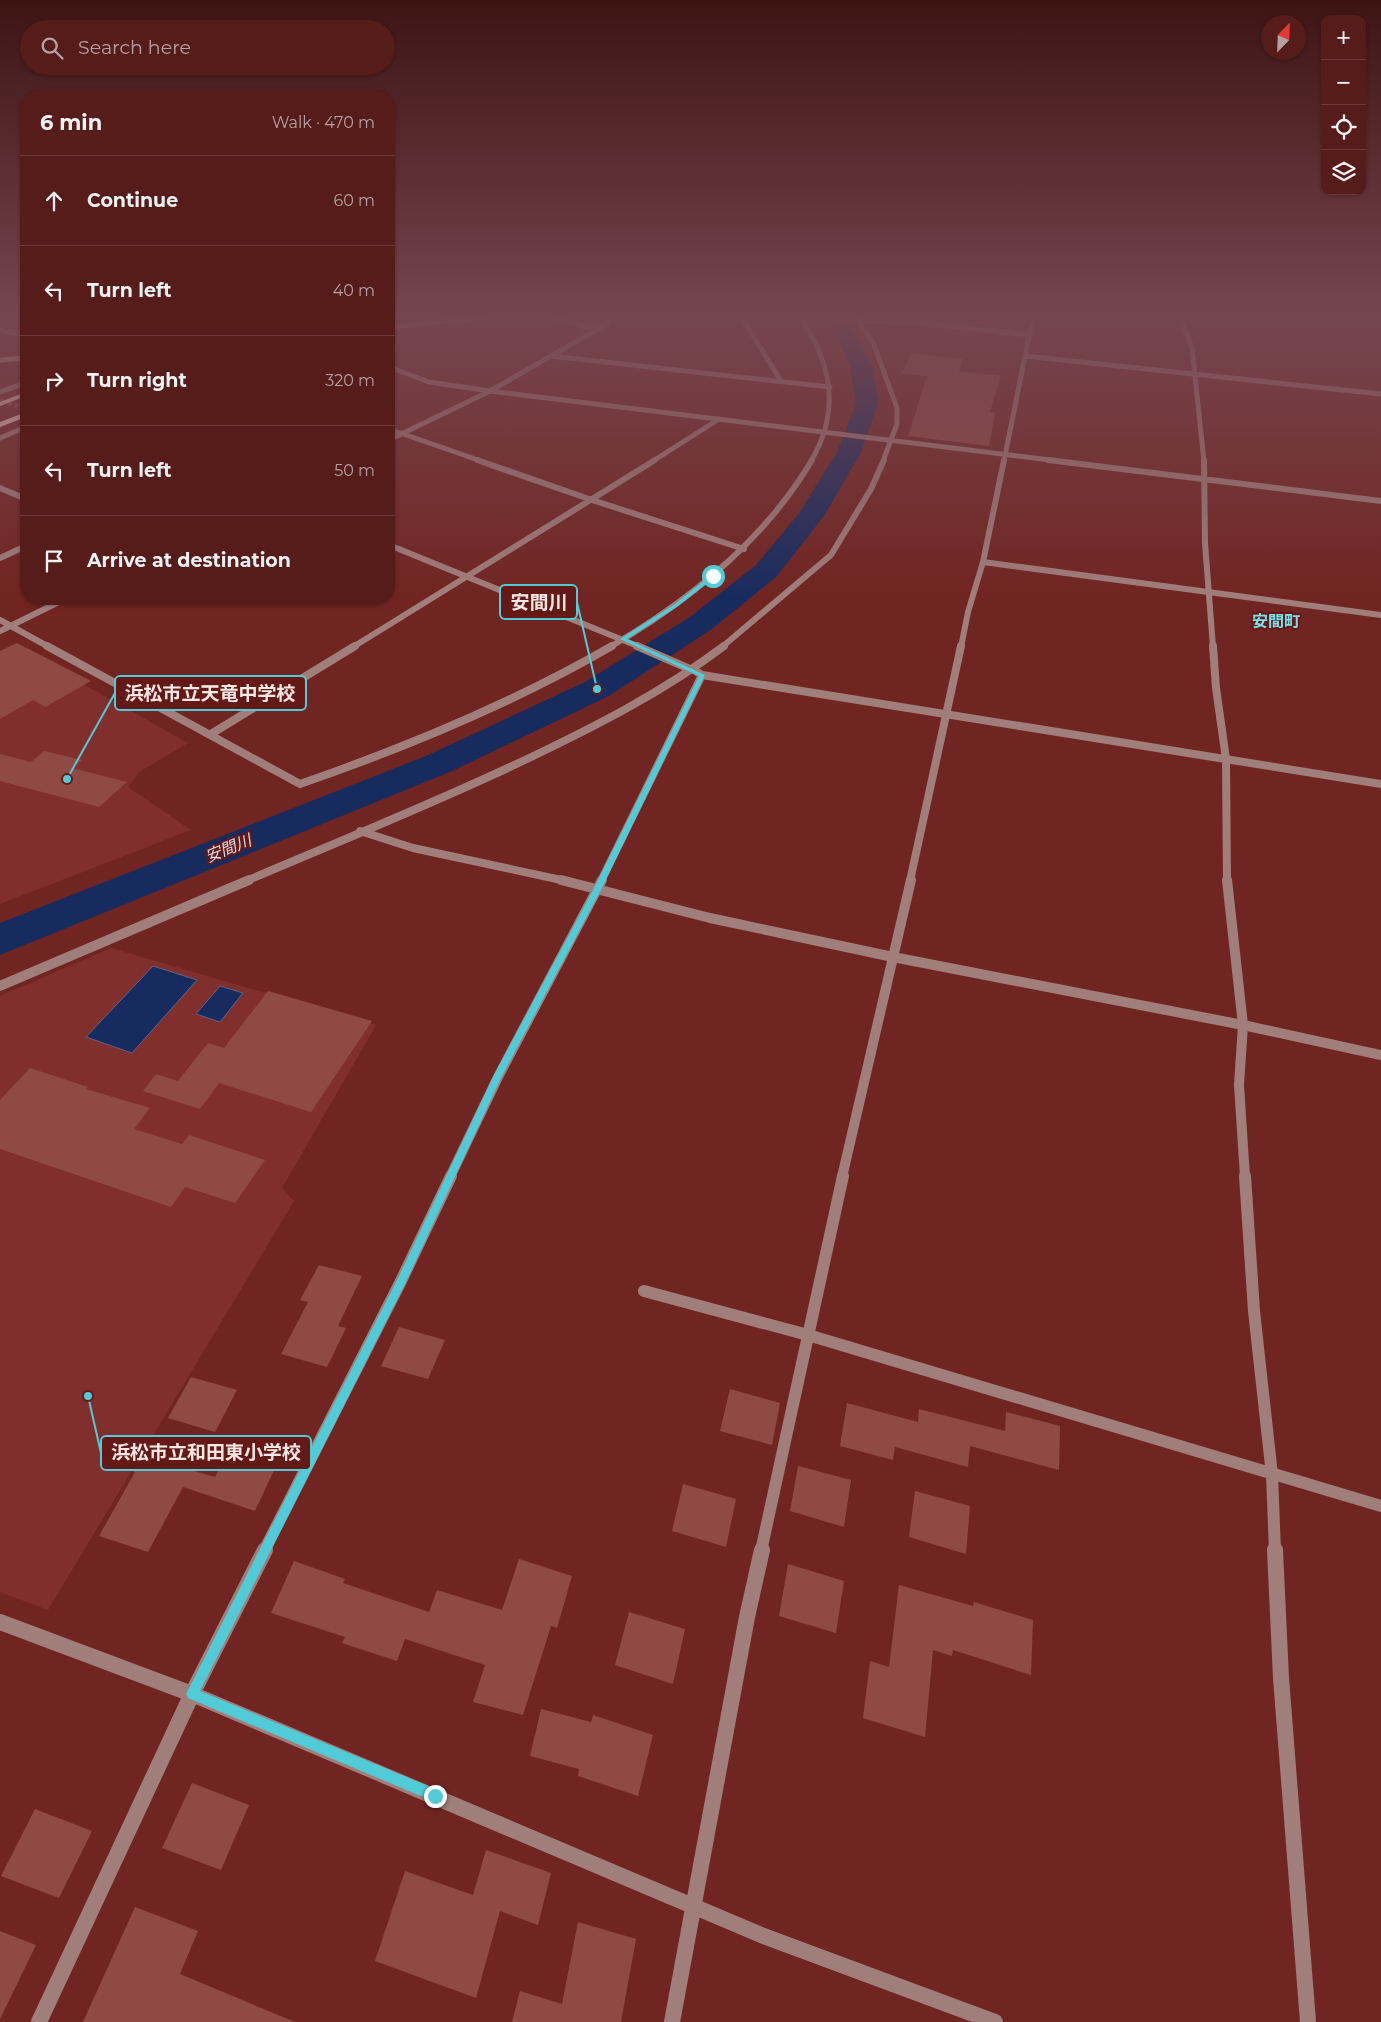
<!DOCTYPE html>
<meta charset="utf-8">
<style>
body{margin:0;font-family:Montserrat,"Noto Sans JP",sans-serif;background:#5b2523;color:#f1f3f6}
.controls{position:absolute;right:15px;top:15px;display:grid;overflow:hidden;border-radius:10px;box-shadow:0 1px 4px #0004}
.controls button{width:45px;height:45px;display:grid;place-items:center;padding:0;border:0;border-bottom:1px solid #6b3a39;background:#551c1a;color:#f1f3f6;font:25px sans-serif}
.compass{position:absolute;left:1261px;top:15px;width:45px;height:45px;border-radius:50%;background:#551c1a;box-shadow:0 1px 4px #0004;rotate:23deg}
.stop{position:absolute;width:15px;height:15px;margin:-11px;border:4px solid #52cbd9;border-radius:50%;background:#fff}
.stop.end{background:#52cbd9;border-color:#fff;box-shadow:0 1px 5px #0008}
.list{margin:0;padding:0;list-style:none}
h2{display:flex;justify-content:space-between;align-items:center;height:65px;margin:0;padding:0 20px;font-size:21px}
h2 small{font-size:16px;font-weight:400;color:#b6a1a2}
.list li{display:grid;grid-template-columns:32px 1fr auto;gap:15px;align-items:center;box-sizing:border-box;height:90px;padding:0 20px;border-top:1px solid #6b3a39}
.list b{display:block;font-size:19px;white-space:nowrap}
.list em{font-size:16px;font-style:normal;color:#b6a1a2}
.icon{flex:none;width:28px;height:28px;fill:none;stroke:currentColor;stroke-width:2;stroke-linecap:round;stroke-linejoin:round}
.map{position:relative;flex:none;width:1381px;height:2022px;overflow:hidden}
.search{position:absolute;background:#551c1a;box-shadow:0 1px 4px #0004;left:20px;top:20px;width:375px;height:55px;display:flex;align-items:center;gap:12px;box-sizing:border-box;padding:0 18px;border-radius:28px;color:#b6a1a2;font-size:19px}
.panel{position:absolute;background:#551c1a;box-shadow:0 1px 4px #0004;left:20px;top:90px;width:375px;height:515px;border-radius:20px}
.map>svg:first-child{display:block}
.built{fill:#812f2c}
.water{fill:#182b5f;stroke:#5d6488}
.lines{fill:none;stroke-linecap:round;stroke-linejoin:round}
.river{fill:#182b5f;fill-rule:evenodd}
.building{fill:#904a45}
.minor-tunnel{stroke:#864340;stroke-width:5;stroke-dasharray:5 2.5;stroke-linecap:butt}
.minor-far5{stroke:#a07e7a;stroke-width:5}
.minor-far4{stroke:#a07e7a;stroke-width:6}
.minor-far3{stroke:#a07e7a;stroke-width:8}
.minor-far2{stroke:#a07e7a;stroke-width:10}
.minor-far1{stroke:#a07e7a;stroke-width:12}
.minor{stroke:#a07e7a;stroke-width:16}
.tertiary-far1{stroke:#a07e7a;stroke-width:6}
.tertiary{stroke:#a07e7a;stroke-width:8}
.secondary{stroke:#d39e98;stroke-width:5}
.trunk{fill:#fccac4;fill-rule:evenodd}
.route{fill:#52cbd9}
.labels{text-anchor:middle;stroke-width:4;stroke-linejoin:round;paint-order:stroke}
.far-neighbourhood-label{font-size:16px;font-weight:bold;fill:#77e1ee;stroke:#651917}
.far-water-label{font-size:16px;font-style:italic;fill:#d7dff0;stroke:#651917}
.leader{fill:none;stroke:#52cbd9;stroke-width:2}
.callout-dot{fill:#52cbd9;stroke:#651917;stroke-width:2}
.callout{fill:#651917;stroke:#52cbd9;stroke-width:2}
.callout-label{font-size:19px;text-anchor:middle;font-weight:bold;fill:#fdeae7}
</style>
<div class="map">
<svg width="1381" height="2022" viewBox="0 0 1381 2022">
<rect width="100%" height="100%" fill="#712522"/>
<path class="built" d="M15,646l173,97 -49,29 -11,15 63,43 -191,74v-250z
M111,948l265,77 -94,163 12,13 -246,409 -48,-18v-596z"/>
<path class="water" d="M153,966l44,14 -65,73 -46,-16z
M220,986l23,7 -23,29 -24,-8z"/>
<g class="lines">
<path class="river" d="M819,313h20l15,19 18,33 6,39 -17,48 -37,64 -48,61 -64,52 -103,67 -159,76 -450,183v-32l426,-167 159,-74 105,-65 66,-52 44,-53 37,-60 19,-48 -6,-39 -15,-31z"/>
</g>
<path class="building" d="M911,353l52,6 -4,12 42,5 -11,36 5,1 -6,33 -81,-10 19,-60 -25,-2z
M17,643l74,38 -46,26 -12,-7 -33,19v-68z
M44,751l38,9 -10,8 55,14 -28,25 -99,-26v-27l31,8z
M268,991l104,30 -61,91 -92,-29 -19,26 -57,-18 13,-17 22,7 30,-38 16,5z
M30,1068l58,19 -2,2 64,19 -16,21 48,15 7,-9 76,25 -30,43 -50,-16 -14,20 -171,-58v-49z
M319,1265l43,11 -24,50 8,2 -19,39 -46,-13 27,-52 -8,-2z
M399,1327l46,13 -17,39 -47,-13z
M191,1377l46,13 -22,42 -47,-14z
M730,1389l50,14 -8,42 -52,-14z
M847,1403l71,19 1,-13 86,22 1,-19 54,14 -1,44 -89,-24 -2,21 -73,-20 -2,13 -53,-14z
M229,1450l48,14 -22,47 -72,-24 -35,65 -49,-16 36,-64 -2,-1 5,-16 77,22z
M798,1466l53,14 -7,47 -54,-16z
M683,1484l53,15 -10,48 -54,-16z
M915,1491l55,15 -4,48 -57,-17z
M519,1559l53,17 -15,52 -6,-2 -28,89 -50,-13 12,-37 -80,-26 -8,22 -55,-18 3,-6 -74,-24 23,-52 51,18 -2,4 86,29 8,-22 65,20z
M788,1564l56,17 -8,52 -57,-17z
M899,1585l74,21 1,-4 59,18 -2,55 -78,-25 -1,6 -19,-6 -8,87 -62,-19 7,-57 19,6z
M629,1612l56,17 -12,55 -58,-19z
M541,1709l50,13 2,-7 60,20 -15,61 -60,-20 1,-7 -49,-13z
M192,1783l57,22 -28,65 -59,-22z
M35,1809l57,22 -33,67 -58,-22z
M486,1850l65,23 -13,52 -38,-14 -24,87 -101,-37 30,-90 68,24z
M135,1907l63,24 -18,43 115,48h-212z
M578,1922l58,17 -15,83h-109l8,-31 42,13z
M0,1931l36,14 -36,74z"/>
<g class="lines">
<path class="minor-tunnel" d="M0,400l26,9"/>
<path class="minor-far5" d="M548,313l8,6 42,10
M739,313l42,68
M797,313c34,47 45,96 14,148
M851,313l22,29 24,66v16l-14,37
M1179,313l13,35 12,113
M857,321l62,2 110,12
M0,330l26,5
M551,356l279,31
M1025,356l9,-43
M389,367l40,15 61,9 568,70
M0,392l26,-9
M389,429l92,32
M0,438l26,-11
M389,440l101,-49 117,-67 5,-11
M653,461l66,-42
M1004,461l21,-105 356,38"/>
<path class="minor-far4" d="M477,460l115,40 152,49
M1004,460l-21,102 398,53
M1048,460l333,41
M1204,460l1,83 8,104
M0,488l26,11
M0,558l26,-12
M0,620l49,27
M0,631l65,-32
M353,647l302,-187
M610,647c81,-47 154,-106 202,-187
M722,647l109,-92 40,-66 13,-29
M961,647l7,-35 15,-50"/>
<path class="minor-far3" d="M47,646l253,138c107,-37 215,-82 312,-138
M1213,646l3,42 10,71 1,122
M697,672l5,3 679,109
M211,734l144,-88
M360,831l53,17 153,33
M246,881c94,-40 189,-78 281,-122 69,-33 136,-67 197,-113
M601,881l101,-206
M910,881l51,-235"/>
<path class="minor-far2" d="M561,880l149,38 183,39 350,68 138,30
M1227,880l16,145 -4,60 6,92
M0,986l249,-106
M450,1177l48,-100 104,-197
M842,1177l69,-297"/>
<path class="minor-far1" d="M1245,1176l9,135 18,164 3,76
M644,1291l164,44 573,171
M264,1551l137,-270 50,-105
M761,1551l82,-375"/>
<path class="minor" d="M1275,1550l6,128 27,344
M0,1622l192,72 569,241 234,87
M39,2022l153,-328 73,-144
M672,2022l75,-405 15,-67"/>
<path class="tertiary-far1" d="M389,545l251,102"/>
<path class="tertiary" d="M637,646l55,24"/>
<path class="secondary" d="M389,327l134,-14
M0,360l26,-2"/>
<path class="trunk" d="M26,392v4l-26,10v-4z
M26,412v5l-26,10v-5z"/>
</g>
<linearGradient id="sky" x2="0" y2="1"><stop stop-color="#3e1413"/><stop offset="0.53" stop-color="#75464f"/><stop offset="1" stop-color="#75464f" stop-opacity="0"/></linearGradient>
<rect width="1381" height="596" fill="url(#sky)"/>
<path class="route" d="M711,575l5,1 -38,30 -51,33 78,36 -103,213 -101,190 -96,206 -205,407 240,100 2,5 -2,5 -5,1 -247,-104 -2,-4 212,-416 96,-203 100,-187 105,-212 -79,-37 55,-35z"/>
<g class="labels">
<g class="far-neighbourhood-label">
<text x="1276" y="627">安間町</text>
</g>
<g class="far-water-label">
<text transform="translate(228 848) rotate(-22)" y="6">安間川</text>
</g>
</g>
<path class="leader" d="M597 689L577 602M67 779L115 693M88 1396L101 1453"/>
<g class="callout-dot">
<circle cx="597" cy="689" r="5"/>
<circle cx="67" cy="779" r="5"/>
<circle cx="88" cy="1396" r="5"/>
</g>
<g class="callout">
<rect x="500" y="585" width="77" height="34" rx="5"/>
<rect x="115" y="676" width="191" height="34" rx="5"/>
<rect x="101" y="1436" width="210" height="34" rx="5"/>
</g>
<g class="callout-label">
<text x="539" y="609">安間川</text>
<text x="210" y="700">浜松市立天竜中学校</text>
<text x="206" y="1459">浜松市立和田東小学校</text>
</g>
</svg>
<div class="controls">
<button>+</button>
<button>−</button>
<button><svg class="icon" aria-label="locate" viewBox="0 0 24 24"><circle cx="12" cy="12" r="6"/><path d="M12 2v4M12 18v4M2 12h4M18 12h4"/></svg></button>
<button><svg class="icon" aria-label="layers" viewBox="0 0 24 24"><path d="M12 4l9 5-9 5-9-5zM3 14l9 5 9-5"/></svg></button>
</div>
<svg class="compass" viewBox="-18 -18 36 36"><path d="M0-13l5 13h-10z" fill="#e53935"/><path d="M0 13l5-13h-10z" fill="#b6a1a2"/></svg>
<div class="stop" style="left:713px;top:576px"></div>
<div class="stop end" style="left:435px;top:1796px"></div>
<div class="search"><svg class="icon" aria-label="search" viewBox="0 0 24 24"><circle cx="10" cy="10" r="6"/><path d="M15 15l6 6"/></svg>Search here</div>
<section class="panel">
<h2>6 min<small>Walk · 470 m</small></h2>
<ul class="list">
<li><svg class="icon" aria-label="ahead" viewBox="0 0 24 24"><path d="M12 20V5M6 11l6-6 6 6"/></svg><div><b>Continue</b></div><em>60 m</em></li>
<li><svg class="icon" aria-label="left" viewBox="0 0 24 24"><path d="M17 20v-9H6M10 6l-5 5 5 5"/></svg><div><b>Turn left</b></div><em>40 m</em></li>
<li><svg class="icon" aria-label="right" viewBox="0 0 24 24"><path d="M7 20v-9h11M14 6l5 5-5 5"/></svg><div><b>Turn right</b></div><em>320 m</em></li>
<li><svg class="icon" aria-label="left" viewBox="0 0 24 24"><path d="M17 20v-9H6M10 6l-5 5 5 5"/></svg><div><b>Turn left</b></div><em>50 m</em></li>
<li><svg class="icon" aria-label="arrive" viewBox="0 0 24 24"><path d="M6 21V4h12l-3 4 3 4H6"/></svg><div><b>Arrive at destination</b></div></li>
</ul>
</section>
</div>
